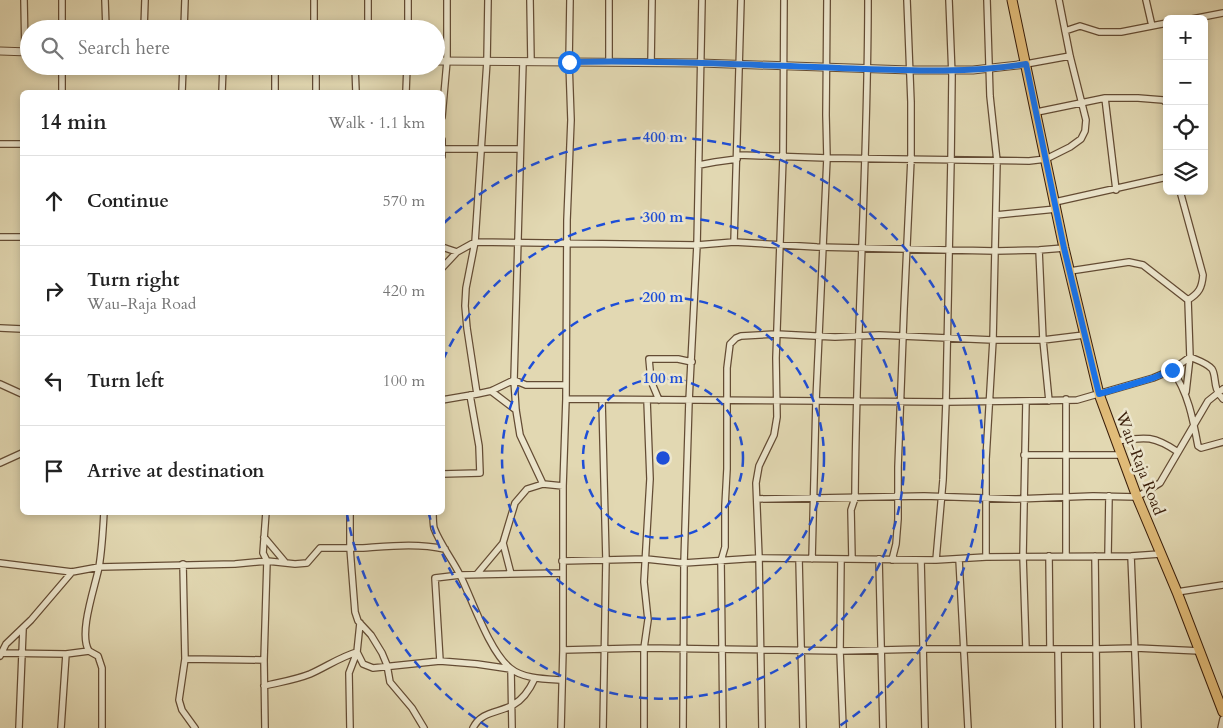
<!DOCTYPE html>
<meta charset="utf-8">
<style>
body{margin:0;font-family:Cardo,serif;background:#f6f6f6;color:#222}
.controls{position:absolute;right:15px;top:15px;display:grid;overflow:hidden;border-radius:8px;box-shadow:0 2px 8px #0003}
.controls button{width:45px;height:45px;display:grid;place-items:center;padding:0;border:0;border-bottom:1px solid #e0e0e0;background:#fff;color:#222;font:25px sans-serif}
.stop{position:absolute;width:15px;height:15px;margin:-11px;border:4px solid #1a73e8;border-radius:50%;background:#fff}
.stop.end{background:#1a73e8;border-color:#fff;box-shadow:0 1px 5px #0008}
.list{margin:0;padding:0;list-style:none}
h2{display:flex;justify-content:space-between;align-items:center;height:65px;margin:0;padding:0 20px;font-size:21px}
h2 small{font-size:16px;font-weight:400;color:#767676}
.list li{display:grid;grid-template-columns:32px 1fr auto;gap:15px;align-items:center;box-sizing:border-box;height:90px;padding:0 20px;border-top:1px solid #e0e0e0}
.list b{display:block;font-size:19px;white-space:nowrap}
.list p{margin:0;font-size:16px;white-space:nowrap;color:#767676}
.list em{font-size:16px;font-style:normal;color:#767676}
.icon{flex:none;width:28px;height:28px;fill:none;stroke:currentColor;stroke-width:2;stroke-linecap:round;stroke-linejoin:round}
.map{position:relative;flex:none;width:1223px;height:728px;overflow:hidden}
.search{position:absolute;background:#fff;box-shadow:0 2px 8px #0003;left:20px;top:20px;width:425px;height:55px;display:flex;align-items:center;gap:12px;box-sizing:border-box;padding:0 18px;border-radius:28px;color:#767676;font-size:19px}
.panel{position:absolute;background:#fff;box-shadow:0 2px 8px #0003;left:20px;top:90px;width:425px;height:425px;border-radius:8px}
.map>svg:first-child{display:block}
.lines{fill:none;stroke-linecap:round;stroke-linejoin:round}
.minor-casing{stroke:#644c34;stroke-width:8}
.tertiary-casing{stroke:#644c34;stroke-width:9}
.primary-casing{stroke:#3a1e0a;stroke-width:11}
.minor{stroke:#ece6cd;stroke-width:5.5}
.tertiary{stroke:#ece6cd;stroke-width:7}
.primary{stroke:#e1bc79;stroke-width:9}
.route{stroke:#1a73e8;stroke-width:6}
.ring{fill:none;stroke:#1d4ed8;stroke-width:2.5;stroke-dasharray:9 6}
.labels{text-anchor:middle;stroke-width:5;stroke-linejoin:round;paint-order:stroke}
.street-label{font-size:16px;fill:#3a1e0a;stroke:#ece6cd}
.centre{fill:#1d4ed8;stroke:#ece6cd;stroke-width:2.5}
.ring-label{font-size:15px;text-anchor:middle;font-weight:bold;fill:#1d4ed8;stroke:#ece6cd;stroke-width:5;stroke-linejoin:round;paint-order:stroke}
</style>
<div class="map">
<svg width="1223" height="728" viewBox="0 0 1223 728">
<rect width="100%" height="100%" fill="#e2d8b2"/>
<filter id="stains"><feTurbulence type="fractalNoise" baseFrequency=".004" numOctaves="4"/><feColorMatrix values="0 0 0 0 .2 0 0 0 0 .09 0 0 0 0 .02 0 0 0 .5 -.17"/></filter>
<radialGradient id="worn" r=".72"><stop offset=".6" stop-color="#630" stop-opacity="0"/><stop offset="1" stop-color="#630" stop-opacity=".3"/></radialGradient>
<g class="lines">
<g class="minor-casing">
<path id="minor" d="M24,0l1,52
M62,0v29
M105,0l1,29
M314,0v29
M530,0l1,61
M1146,0l6,26
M1192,19l31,-6
M144,29l1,-29
M184,29l1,-29
M368,29v-29
M408,29v-29
M1065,31l15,-5 19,6h22l46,-9
M523,62l-9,318 2,30 4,25 23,49
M609,62v-62
M651,63l1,-63
M1026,64l44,-8
M316,66v26
M355,66l1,26
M62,92v-26
M182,92l1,-26
M222,92l1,-26
M275,92v-26
M406,92l1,-26
M1105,98l11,92
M1037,112l68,-14h33l25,2 4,3
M442,117l5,-56v-61
M442,140v16
M0,144h22
M442,149h77
M738,155l89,3 202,3 17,-2 24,-12 11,-8 4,-8 1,-11 -16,-64 -11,-56
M699,165l16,-3 22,-3
M1180,191l23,84c-1,13 -4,18 -15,25
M1055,202l112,-25
M996,215l60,-6
M0,237h22
M734,242l7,-242
M442,247l15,5 18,-10 222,3 37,-3 83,5 178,4 44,-1 25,-2
M1039,250l4,90 6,61
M442,268l15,-16
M1070,271l59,-9 14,3 45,35
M0,328l22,1
M1172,370c16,22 21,49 26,76l3,2 22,-6
M514,380l12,5h40
M0,384l22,10
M491,391l25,19
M1186,392l4,-35 -2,-57
M477,394l14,-3 23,-11
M566,399l380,3 131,-2 76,-22 19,-8 18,-13c7,3 17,6 22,12 5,8 0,19 11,30
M442,400l35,-6 -10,-66 -2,-22 1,-18 9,-46 12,-181 1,-61
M602,400l4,160 -3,168
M659,400l-8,-19 -2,-22h29l14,3
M1026,402l-3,154 3,93
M1116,441c29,-4 37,-6 62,11
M1024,455h97
M0,463l22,-10
M442,474l38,-1 -1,-27 -9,-51
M757,499l167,-3 91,3 78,-3 44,1 23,-14 48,-82 15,-12
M350,512v36l5,64 3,9 13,14 11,18 5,12 3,17 22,26 12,20
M433,512c0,6 0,11 1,16 6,16 18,31 26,47 12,24 29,76 50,93 13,11 36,11 52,12
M264,537l21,25
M503,543l8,31
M1049,556l1,93
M1066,556v-157
M1095,556l2,172
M1108,556l1,-60
M1131,556l7,172
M986,557v-98l7,-119 4,-179 -7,-65 -3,-96
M799,559l4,169
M812,559l4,-158 11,-243 -1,-43 1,-115
M841,559l-1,92 3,77
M852,559l-1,-49 4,-12c1,-166 13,-332 13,-498
M879,559l4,169
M959,559l9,169
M892,560l4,-16 2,-25v-52l6,-158 7,-150v-57l-4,-102
M921,560l4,168
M936,560l7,-80 3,-78 5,-242 1,-84 -3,-76
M562,561l84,-2 38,4 75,-5 177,2 50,-3 145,-1 29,-2
M0,563l72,9 27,-5 136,-3 32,-3 28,3 12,-1 13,-15c14,0 29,0 43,0 28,-2 54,-5 82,1
M183,564l2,95 -6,41 3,10 13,18
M477,574l26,-31 12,-40 12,-14 16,-5 20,2
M1177,592l46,-7
M1058,649l1,79
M563,650l81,-2 196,3 83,-2h172l41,-1 64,3
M89,651c-11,-17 6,-64 10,-84 3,-18 4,-36 5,-55
M357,652l6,12 10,4 67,-7 -5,-83 25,-3 102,-2
M0,653l66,1 23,-3 9,5 4,12v60
M0,656l6,-12 25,-24 41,-48
M185,659l79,1
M440,661l37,3 34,5 1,59
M264,686c16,-4 31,-6 46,-12 16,-7 30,-17 47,-22
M19,728l4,-99
M61,728l5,-74
M265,728l-1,-68 3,-99 -4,-8 3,-41
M350,728l-1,-55 8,-21 3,-29
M473,728c8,-17 26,-15 40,-23 11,-6 17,-16 22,-27
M561,728l2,-78v-164l3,-87 1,-179 4,-100 -2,-58 1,-62
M644,728v-80l4,-28 -4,-38 6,-103 -3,-79
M683,728l1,-165 5,-162 8,-156 5,-245
M723,728l-2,-167 4,-14v-41l2,-37v-101l3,-24 6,-6 5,-2 35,-2 59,3 44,-2 114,5h50l41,-5
M762,728l-3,-170 -3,-75 3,-17 15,-31 3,-18 -1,-59 7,-201 1,-157
M1221,728l2,-9"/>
</g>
<g class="tertiary-casing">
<path id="tertiary" d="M0,51l29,1
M436,61l264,2 210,7h63l53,-6"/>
</g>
<g class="primary-casing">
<path id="primary" d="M1012,0l52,248 35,146 38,103 40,95 46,120"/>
</g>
<use href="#minor" class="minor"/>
<use href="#tertiary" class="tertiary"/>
<use href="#primary" class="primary"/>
</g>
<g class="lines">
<path class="route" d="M569,62c90,-2 181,3 270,6 60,2 128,6 187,-4l38,184 35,146 54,-16 19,-8"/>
</g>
<g class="ring">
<circle cx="663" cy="458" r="80"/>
<circle cx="663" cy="458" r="161"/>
<path d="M443 360A241 241 0 1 1 429 514"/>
<path d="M488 727A321 321 0 0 1 347 514M444 223A321 321 0 1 1 838 727"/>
</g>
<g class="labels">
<g class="street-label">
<text transform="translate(1141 463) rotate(69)" y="6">Wau-Raja Road</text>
</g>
</g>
<circle cx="663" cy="458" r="8" class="centre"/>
<g class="ring-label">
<text x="663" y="142">400 m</text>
<text x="663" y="222">300 m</text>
<text x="663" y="302">200 m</text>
<text x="663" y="383">100 m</text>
</g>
<rect width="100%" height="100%" filter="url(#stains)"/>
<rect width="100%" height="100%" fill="url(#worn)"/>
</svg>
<div class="controls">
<button>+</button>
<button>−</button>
<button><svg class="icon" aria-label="locate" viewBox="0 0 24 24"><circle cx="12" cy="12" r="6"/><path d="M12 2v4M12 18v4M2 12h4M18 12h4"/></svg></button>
<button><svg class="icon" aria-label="layers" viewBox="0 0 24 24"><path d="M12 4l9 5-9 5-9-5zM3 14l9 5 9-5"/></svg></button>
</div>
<div class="stop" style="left:569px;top:62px"></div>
<div class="stop end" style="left:1172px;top:370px"></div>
<div class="search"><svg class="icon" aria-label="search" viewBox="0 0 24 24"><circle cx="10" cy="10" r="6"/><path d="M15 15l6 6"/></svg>Search here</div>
<section class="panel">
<h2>14 min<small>Walk · 1.1 km</small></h2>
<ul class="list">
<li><svg class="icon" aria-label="ahead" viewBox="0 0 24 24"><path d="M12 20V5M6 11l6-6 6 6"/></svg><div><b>Continue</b></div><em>570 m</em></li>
<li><svg class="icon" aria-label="right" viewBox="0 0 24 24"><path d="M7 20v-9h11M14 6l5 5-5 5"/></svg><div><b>Turn right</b><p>Wau-Raja Road</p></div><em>420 m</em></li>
<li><svg class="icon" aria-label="left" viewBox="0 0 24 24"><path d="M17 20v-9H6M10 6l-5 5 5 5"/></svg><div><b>Turn left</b></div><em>100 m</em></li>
<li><svg class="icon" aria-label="arrive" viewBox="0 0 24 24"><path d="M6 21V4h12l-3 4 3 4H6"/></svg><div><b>Arrive at destination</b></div></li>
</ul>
</section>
</div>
